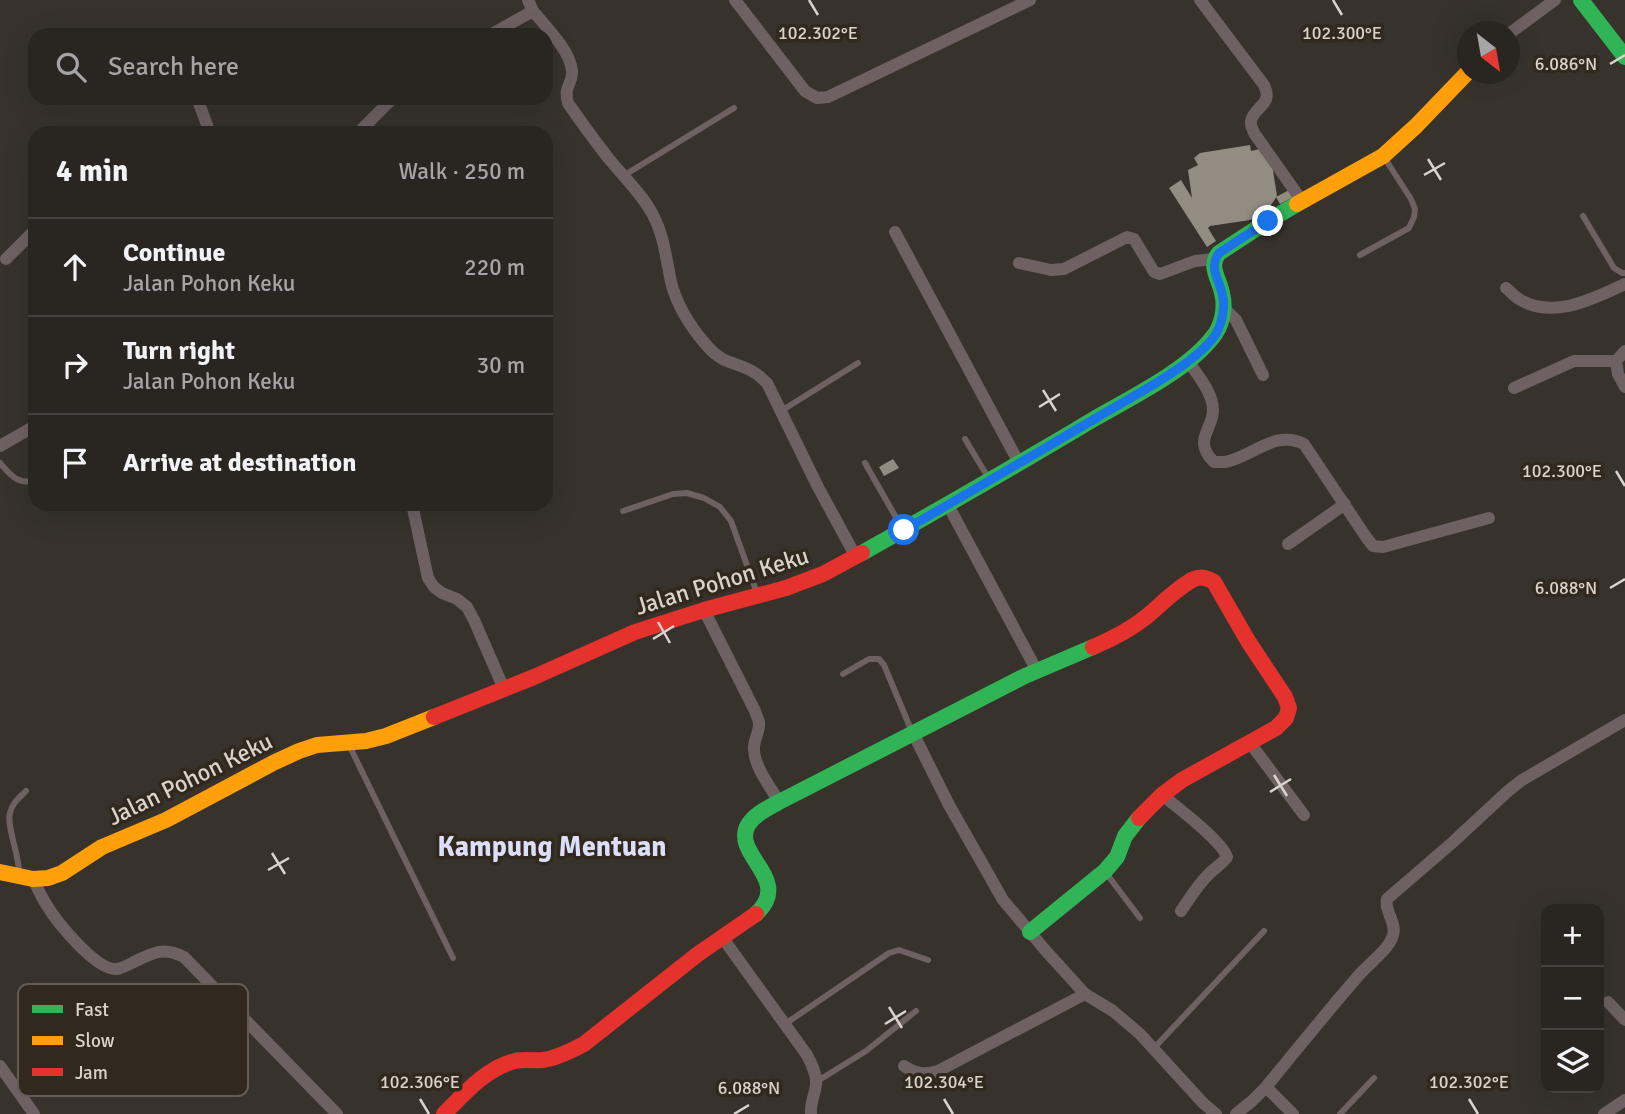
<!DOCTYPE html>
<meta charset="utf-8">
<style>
body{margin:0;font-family:Signika,sans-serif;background:#312e2a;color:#f1f3f6}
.controls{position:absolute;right:21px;bottom:21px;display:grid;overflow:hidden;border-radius:14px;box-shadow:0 7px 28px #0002}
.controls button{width:63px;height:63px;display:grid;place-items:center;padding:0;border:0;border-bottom:2px solid #45433f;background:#292621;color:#f1f3f6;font:35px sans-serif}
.compass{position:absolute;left:1457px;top:21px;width:63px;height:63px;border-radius:50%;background:#292621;box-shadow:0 7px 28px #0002;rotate:149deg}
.stop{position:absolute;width:21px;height:21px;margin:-16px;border:5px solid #1a73e8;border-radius:50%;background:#fff}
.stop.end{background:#1a73e8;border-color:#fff;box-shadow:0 2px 7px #0008}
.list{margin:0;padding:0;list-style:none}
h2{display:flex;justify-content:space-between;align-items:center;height:91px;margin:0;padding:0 28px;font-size:30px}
h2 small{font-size:23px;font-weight:400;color:#a5a5a5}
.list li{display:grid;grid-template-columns:46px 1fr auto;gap:21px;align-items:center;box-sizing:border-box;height:98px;padding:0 28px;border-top:2px solid #45433f}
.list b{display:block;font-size:26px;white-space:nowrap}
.list p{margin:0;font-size:23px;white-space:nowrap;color:#a5a5a5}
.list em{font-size:23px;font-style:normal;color:#a5a5a5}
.icon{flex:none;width:38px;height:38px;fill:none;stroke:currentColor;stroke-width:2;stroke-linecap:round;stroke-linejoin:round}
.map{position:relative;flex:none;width:1625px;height:1114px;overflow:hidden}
.search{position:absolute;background:#292621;box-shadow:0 7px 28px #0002;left:28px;top:28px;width:525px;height:77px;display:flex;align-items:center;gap:18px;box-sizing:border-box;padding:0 24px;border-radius:21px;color:#a5a5a5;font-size:26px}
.panel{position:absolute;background:#292621;box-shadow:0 7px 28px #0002;left:28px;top:126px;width:525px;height:385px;border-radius:21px}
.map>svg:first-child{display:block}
.building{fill:#928c83}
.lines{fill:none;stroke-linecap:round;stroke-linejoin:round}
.lane{stroke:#6d6162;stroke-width:6}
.street{stroke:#6d6162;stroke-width:12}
.fast{stroke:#30b455;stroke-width:16}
.slow{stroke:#ff9f0a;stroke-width:16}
.jam{stroke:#e5322d;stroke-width:16}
.route{stroke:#1a73e8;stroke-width:9}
.ticks{fill:none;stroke:#d8d3cc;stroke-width:2.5}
.labels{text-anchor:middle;stroke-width:7;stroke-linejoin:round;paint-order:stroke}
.street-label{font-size:24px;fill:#d8d3cc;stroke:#31291e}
.quarter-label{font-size:28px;font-weight:bold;fill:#dcdefc;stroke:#31291e}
.key{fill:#31291e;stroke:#635c52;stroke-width:2}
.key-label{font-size:19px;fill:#d8d3cc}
.ticks-label{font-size:18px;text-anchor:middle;fill:#d8d3cc;stroke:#31291e;stroke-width:7;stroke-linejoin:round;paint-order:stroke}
</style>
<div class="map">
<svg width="1625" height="1114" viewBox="0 0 1625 1114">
<rect width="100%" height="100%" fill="#37322c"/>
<path class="building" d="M1250,145l1,6 9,-2 1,5 3,-1 7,5 6,38 -8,12 -19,12 -40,6 -2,2 8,13 -9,6 -38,-59 12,-8 11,18 -4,-28 10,-5 -4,-7 6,-5z
M1291,189l4,7 -15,8 -4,-7z
M893,459l6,9 -15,8 -5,-9z"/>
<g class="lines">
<path class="lane" d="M623,176l111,-68
M1583,216l31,52 8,5h3
M1360,255l49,-27 5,-11 1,-8 -4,-10 -27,-42
M781,411l77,-48
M965,439l24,40
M0,463c10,11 18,23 35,17
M865,463l37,65
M623,511l50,-17 14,-1 17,5 16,9 11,14 26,72
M843,674l26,-15h10l5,6 28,67
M349,745l104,213
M1106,873l34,45
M19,874c1,-18 -13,-48 -9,-61 2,-10 10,-16 16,-22
M785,1024l104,-71 10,-3 29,10
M1154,1048l110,-117
M816,1082l50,-31 50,-40
M1340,1114l34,-36"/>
<path class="street" d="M735,0l70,91 12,7 11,-1 202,-97
M1200,0l64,85c10,20 -10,21 -13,36 -1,4 2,9 3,12l48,68
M533,11c13,16 37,39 39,60 1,13 -9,15 -4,32 13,19 27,38 41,56 15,18 33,35 44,56 11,21 13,43 18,67 6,24 21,47 37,65 17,19 29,14 47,26 4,2 8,7 12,10l51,104 38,70
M1510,33l45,-33
M490,35l43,-24 -5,-11
M197,98l13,35
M358,133l35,-35
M895,232l124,231
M6,259l29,-29
M1019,263l32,7 13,-1 63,-32 7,2 20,33 6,2 35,-13 19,-2
M1506,288c4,3 8,8 13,11 33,21 74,0 106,-15
M1223,307l13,13 27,55
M1625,351l-9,10 2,13 7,13
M1188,361c9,13 25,32 25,49 0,20 -21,30 1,52 4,0 8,0 11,0 27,-5 50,-33 79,-18l62,93 7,9 10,1 106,-29
M1514,388l60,-27h42
M0,446l35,-20
M412,504l16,74 6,9 8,6 15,6 10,8 7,13 30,69
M948,505l89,166
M1288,544l57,-40
M704,610l51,101c1,4 3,7 4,11 1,10 -6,18 -5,28 1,18 16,36 25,52
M913,733l36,72 54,95 43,51 39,43 28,17 27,23 63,69 13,11
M1250,743l54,72
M1162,795c15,12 60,46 65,62 -5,7 -11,10 -17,16 -12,11 -20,25 -29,38
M33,879c4,8 8,17 13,25 10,17 50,67 71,65 5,-1 11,-4 15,-6 20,-10 31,-17 52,-6l153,157
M722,937l85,118c4,8 10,19 9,29 -1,11 -6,19 -5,30
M1608,1002l17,18
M0,1066l34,48
M904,1066c12,8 20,9 34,5l147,-77
M1266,1087l27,27
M1236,1114l16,-13 14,-14c31,-38 61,-75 93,-112 10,-12 30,-25 34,-40 4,-12 -9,-24 -6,-36l66,-57 55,-51 14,-11 103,-60
M1604,1114l21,-14"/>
<path class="fast" d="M1581,0l44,57
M862,553c78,-44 155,-88 232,-134 36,-21 92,-48 118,-81 10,-11 14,-31 10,-45 -3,-15 -14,-27 -3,-40l49,-32 29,-17
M756,914c38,-35 -25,-59 -8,-89 7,-11 20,-17 31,-23l246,-126 68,-29
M1030,932l75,-61 12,-14 8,-21 14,-18"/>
<path class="slow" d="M1297,204l86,-48 33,-30 52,-54
M0,872l33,7 15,-1 14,-5 40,-26 64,-27 109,-58 24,-11 18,-6 49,-4 20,-5 48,-19"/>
<path class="jam" d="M1093,647c19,-8 37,-17 53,-30 15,-12 30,-29 48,-38 8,-3 13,-1 20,3l34,59 37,56 4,11 -3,10 -10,10 -94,52 -20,15 -23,23
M434,717l100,-40 101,-45 69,-22 82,-22 37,-14 39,-21
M444,1114c20,-20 42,-46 71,-53 9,-2 18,0 28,-1 14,-2 28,-9 41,-16l114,-90 58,-40"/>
</g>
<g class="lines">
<path class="route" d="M904,530c65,-37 129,-75 194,-113 31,-19 99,-53 118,-83 6,-11 10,-28 6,-41 -4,-15 -13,-26 -3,-40l49,-32"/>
</g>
<path class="ticks" d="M809,0l9,15M1333,0l9,15M1610,64l15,-9M1428,159l13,21M1424,175l21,-12M1043,390l13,21M1039,407l21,-13M1616,471l9,15M1610,588l15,-9M658,622l12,21M653,639l21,-13M1274,775l13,21M1270,792l21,-13M272,853l13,21M268,870l21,-12M889,1007l13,21M885,1024l21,-13M420,1099l9,15M944,1099l9,15M1469,1099l9,15M734,1114l15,-9"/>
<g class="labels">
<g class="street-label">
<text transform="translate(722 581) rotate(-17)" y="8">Jalan Pohon Keku</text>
<text transform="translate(190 779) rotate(-26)" y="8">Jalan Pohon Keku</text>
</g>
<g class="quarter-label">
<text x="552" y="856">Kampung Mentuan</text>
</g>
</g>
<rect x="18" y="984" width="230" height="112" rx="10" class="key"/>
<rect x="32" y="1005" width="31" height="8" fill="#30b455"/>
<rect x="32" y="1036" width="31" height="9" fill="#ff9f0a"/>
<rect x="32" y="1068" width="31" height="8" fill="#e5322d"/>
<g class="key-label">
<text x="75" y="1016">Fast</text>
<text x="75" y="1047">Slow</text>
<text x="75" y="1079">Jam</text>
</g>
<g class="ticks-label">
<text x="818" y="39">102.302°E</text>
<text x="1342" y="39">102.300°E</text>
<text x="1566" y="70">6.086°N</text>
<text x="1562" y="477">102.300°E</text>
<text x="1566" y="594">6.088°N</text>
<text x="420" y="1088">102.306°E</text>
<text x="944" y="1088">102.304°E</text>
<text x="1469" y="1088">102.302°E</text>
<text x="749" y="1094">6.088°N</text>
</g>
</svg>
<div class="controls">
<button>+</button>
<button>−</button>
<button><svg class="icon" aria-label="layers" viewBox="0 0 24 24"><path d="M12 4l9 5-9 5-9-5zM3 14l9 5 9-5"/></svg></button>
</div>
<svg class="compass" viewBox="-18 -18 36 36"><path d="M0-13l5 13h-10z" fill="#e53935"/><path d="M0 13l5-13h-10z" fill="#a5a5a5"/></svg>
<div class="stop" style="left:904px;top:530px"></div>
<div class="stop end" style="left:1268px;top:221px"></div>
<div class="search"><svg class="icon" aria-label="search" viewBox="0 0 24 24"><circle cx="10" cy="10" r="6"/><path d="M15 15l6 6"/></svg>Search here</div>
<section class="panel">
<h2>4 min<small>Walk · 250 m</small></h2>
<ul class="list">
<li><svg class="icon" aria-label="ahead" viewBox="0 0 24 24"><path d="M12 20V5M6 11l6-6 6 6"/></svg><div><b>Continue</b><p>Jalan Pohon Keku</p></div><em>220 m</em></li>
<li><svg class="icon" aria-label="right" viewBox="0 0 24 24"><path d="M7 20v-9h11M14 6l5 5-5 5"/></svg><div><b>Turn right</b><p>Jalan Pohon Keku</p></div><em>30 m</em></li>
<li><svg class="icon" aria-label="arrive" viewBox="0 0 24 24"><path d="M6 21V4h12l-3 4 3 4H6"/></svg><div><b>Arrive at destination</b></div></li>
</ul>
</section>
</div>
